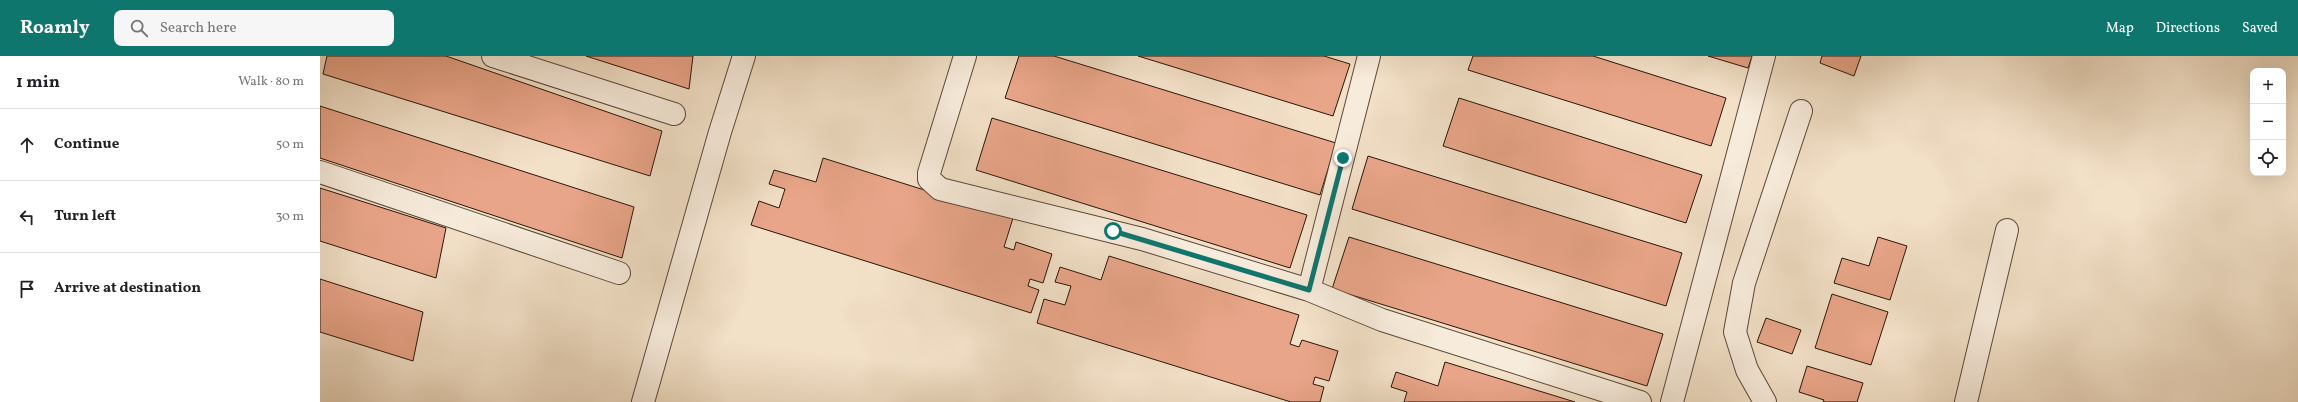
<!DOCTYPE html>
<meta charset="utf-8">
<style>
body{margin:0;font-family:Vollkorn,serif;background:#f6f6f6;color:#202124}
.controls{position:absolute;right:12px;top:12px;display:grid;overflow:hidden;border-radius:8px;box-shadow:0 4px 16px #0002}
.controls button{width:36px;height:36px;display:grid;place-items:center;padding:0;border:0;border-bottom:1px solid #e0e0e0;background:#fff;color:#202124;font:20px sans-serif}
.stop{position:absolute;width:12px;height:12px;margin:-9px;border:3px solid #0f766e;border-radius:50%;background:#fff}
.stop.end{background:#0f766e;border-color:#fff;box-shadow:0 1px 4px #0008}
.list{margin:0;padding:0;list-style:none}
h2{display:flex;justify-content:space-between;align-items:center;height:52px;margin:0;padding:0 16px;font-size:17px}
h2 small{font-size:13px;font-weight:400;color:#757577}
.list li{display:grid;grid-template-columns:26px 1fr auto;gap:12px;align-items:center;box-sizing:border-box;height:72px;padding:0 16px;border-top:1px solid #e0e0e0}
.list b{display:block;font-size:15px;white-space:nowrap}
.list em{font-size:13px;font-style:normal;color:#757577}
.icon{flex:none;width:22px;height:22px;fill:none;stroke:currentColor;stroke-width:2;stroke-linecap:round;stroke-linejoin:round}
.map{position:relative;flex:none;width:1978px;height:346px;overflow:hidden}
header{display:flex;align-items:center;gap:24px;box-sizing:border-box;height:56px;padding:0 20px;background:#0f766e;color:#fff}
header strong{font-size:19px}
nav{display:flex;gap:22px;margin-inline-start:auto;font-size:14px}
.search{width:280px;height:36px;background:#f6f6f6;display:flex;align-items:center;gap:10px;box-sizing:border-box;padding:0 14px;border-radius:8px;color:#757577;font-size:15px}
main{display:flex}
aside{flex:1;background:#fff}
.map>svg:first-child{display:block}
.building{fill:#e9a589;stroke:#291608}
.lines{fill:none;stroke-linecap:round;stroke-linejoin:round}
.street-casing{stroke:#5b4838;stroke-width:24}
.street{stroke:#f7ebdb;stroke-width:22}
.route{stroke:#0f766e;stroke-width:5}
</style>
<header>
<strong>Roamly</strong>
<div class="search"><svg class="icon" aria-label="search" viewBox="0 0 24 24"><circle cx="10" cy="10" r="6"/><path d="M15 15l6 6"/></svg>Search here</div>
<nav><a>Map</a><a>Directions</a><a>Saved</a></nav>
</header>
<main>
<aside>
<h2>1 min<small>Walk · 80 m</small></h2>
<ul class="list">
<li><svg class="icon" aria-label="ahead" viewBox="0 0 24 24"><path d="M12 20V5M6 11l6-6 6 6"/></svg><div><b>Continue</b></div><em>50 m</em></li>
<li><svg class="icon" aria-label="left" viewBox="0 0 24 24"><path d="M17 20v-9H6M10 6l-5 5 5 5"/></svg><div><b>Turn left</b></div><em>30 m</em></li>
<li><svg class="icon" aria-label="arrive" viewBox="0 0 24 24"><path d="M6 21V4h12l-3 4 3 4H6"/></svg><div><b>Arrive at destination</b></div></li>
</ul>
</aside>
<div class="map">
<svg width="1978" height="346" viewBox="0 0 1978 346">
<rect width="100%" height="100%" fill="#f2e0c7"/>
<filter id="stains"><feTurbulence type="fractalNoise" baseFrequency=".005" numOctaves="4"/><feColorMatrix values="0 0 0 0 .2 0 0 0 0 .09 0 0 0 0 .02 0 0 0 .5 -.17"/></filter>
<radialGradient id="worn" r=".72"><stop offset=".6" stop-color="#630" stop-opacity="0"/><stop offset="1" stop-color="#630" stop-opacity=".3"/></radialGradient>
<path class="building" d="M7,0h119l216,75 -12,45 -327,-102z
M266,0h107l-4,33z
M699,0h35l282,87 -16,52 -315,-97z
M818,0h186l26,8 -17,52z
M1153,0h120l133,42 -15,48 -243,-76z
M1388,0h44l-4,12z
M1502,0h39l-7,20 -34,-13z
M1139,42l243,77 -16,48 -243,-77z
M0,50l314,101 -12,51 -302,-100z
M672,62l315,97 -17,53 -314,-98z
M1048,100l314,97 -16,53 -314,-97z
M503,102l190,60 -9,29 10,3 2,-8 36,12 -9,29 -13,-4 -2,7 11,4 -8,23 -280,-88 8,-24 20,7 6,-19 -16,-5 5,-14 42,12z
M0,132l126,40 -10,50 -116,-37z
M1029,181l314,97 -16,52 -315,-97z
M1558,181l29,9 -17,54 -56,-17 8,-25 27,8z
M789,200l190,59 -9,29 9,3 3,-7 36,11 -9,30 -14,-4 -2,7 11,3 -4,15h-29l-254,-79 7,-24 21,6 6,-19 -16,-4 5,-15 41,13z
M0,223l103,33 -10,49 -93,-29z
M1512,238l56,18 -17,53 -56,-17z
M1446,262l35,12 -9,24 -35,-12z
M1125,306l130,40h-171l3,-10 -16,-5 5,-15 42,14z
M1487,310l56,17 -6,19h-34l1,-2 -25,-8z"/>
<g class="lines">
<g class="street-casing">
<path id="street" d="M173,0l181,58
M645,0l-36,117v6l11,10 202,50 167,51 73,30 258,82
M0,116l299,101
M989,234l60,-234
M323,346l77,-270 24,-76
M1352,346l92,-346
M1445,346l-18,-32 -12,-38 9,-49 57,-172
M1646,346l41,-172"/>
</g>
<use href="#street" class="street"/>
</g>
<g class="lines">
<path class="route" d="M793,175l196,59 34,-132"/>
</g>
<rect width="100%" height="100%" filter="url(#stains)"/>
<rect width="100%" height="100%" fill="url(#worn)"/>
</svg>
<div class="controls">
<button>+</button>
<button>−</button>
<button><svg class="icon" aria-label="locate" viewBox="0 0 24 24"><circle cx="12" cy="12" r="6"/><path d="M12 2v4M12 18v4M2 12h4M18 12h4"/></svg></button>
</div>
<div class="stop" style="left:793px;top:175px"></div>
<div class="stop end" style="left:1023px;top:102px"></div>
</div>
</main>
